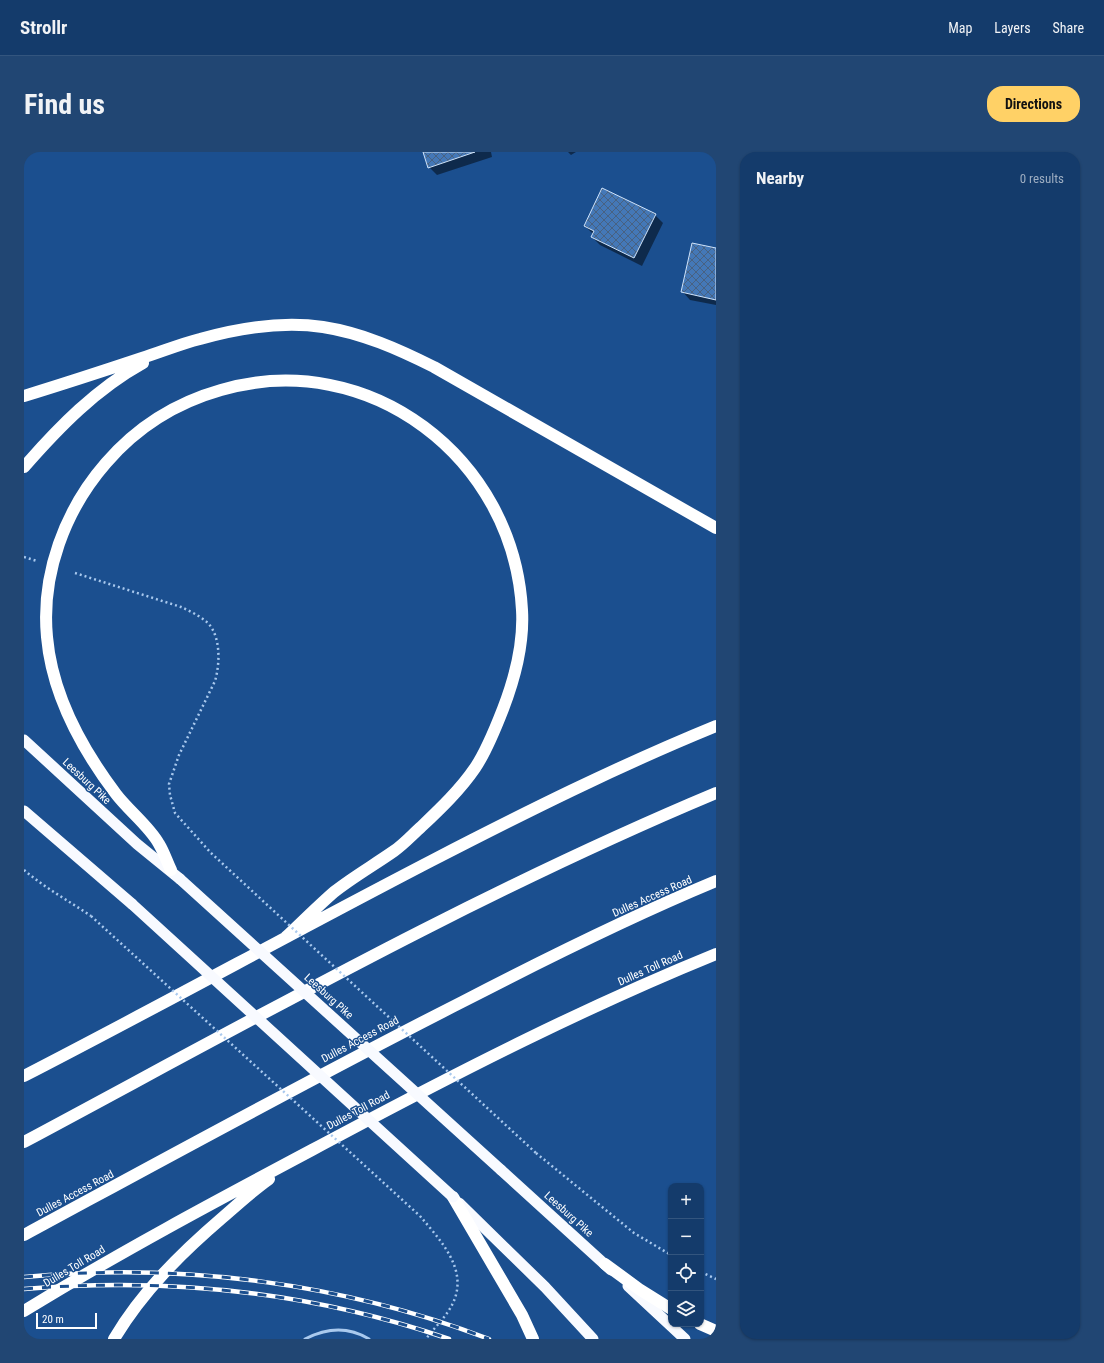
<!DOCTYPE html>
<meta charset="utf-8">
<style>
body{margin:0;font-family:"Roboto Condensed",sans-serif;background:#214673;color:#f1f3f6}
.controls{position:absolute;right:12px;bottom:12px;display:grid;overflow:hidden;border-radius:8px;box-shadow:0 1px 3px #0004}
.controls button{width:36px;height:36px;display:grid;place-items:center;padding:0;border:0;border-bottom:1px solid #33557e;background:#143b6b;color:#f1f3f6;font:20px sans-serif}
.scale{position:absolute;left:12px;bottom:10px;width:61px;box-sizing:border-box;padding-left:4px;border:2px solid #fff;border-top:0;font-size:11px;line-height:14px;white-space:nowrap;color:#fff;-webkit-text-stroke:3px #1b4f8f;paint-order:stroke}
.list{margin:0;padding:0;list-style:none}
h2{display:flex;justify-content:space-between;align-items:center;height:52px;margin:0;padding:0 16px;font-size:17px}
h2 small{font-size:13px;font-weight:400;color:#9dadc1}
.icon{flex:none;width:22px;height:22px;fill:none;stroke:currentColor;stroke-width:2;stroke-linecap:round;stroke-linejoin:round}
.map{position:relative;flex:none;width:692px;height:1187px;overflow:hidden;border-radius:16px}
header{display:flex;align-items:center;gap:24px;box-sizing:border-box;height:56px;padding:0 20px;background:#143b6b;border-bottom:1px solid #33557e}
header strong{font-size:19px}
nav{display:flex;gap:22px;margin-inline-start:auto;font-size:14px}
.intro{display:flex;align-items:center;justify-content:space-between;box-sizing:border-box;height:96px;padding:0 24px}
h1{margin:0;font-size:28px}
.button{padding:10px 18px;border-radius:16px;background:#ffd166;color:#111;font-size:14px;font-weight:700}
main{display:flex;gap:24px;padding:0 24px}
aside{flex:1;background:#143b6b;border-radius:16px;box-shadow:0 1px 3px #0004}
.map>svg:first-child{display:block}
.shadow{fill:#0007}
.building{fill:url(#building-cross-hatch);stroke:#cfe3fa}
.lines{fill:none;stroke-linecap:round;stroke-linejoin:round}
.path{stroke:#a9c9ee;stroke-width:2.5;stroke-dasharray:2 3;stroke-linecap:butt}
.service{stroke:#a9c9ee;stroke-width:3}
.trunk{stroke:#f8faff;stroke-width:11}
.motorway{stroke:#fff;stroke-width:12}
.rail-casing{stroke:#fff;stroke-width:4.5}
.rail{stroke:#1b4f8f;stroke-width:3;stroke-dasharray:9;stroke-linecap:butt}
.path-bridge{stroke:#a9c9ee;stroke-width:2.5;stroke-dasharray:2 3;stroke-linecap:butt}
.trunk-bridge{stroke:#f8faff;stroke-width:11}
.labels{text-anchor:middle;stroke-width:3;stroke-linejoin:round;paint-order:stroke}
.street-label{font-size:11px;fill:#fff;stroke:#1b4f8f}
</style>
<header>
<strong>Strollr</strong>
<nav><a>Map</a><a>Layers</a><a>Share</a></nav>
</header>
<div class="intro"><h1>Find us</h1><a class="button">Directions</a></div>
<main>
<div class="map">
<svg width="692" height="1187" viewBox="0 0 692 1187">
<defs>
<pattern id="building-cross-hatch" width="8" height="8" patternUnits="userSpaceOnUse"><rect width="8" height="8" fill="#4478b7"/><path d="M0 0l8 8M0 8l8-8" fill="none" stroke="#486282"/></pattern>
</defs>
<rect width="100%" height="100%" fill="#1b4f8f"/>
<path class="shadow" d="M400,0h67l1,5 -55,18 -8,-8z
M544,0h8l-5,3z
M631,63l8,8 -21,43 -42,-21 -8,-8 1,-3 -8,-8z
M692,97v56l-26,-5 -8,-9z"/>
<path class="building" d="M399,0h52l-47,16z
M578,36l54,26 -22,44 -43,-21 3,-6 -10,-5z
M668,91l24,5v52l-35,-8z"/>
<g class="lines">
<path class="path" d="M0,405l13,4
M51,421l106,34c9,4 19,9 27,16 13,14 12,41 7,58l-36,74 -10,29 1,11 5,18 36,40
M0,718c21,18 45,31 67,46
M512,1001l98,80 37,22
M396,1064c20,24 50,54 32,89 -6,12 -18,23 -26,34
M677,1120l15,7"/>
<path class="service" d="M281,1187c21,-11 43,-13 64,0"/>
<path class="trunk" d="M0,588l113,104 43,35
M0,659l108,93
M477,1018l110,100
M435,1051l86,84 48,52
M604,1134l57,53"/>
<path class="motorway" d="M0,244c39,-12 79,-25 118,-38 19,-6 38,-14 58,-19 39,-11 82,-18 123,-12 39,6 75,22 111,40l282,161
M0,315c35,-40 72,-78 119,-104
M147,718c-4,-8 -7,-18 -12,-26 -9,-17 -31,-34 -43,-50 -34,-45 -64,-100 -69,-157 -6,-63 18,-127 59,-174 31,-36 69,-60 115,-73 148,-43 293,68 301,220 2,34 -7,68 -19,99 -7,18 -17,43 -28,59 -15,22 -35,41 -54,59 -9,8 -17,17 -27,24 -20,14 -41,26 -60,41 -16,14 -32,30 -48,45
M0,924c136,-70 270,-144 407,-215 93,-48 187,-95 285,-135
M0,990c228,-122 453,-249 692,-349
M429,1045l69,118 11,24
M0,1083c146,-79 290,-158 438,-233 83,-43 167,-85 254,-121
M581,1112l34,25 32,20
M0,1159c104,-64 211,-120 318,-177 122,-65 246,-128 374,-180
M676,1172l16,7
M90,1187c28,-47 66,-85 108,-121 15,-13 30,-27 47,-39"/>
<g class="rail-casing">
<path id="rail" d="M0,1125c157,-15 318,6 465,62
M0,1137c144,-12 288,3 425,50"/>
</g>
<use href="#rail" class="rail"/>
<path class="path-bridge" d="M187,701l325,300
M67,764l329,300"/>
<path class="trunk-bridge" d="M156,727l321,291
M108,752l321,293"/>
</g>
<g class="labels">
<g class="street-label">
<text transform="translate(63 629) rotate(43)" y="4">Leesburg Pike</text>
<text transform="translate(628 744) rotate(-24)" y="4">Dulles Access Road</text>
<text transform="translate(626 816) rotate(-24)" y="4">Dulles Toll Road</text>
<text transform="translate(305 844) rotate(42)" y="4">Leesburg Pike</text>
<text transform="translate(336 887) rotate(-28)" y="4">Dulles Access Road</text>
<text transform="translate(334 958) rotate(-28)" y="4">Dulles Toll Road</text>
<text transform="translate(51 1041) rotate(-28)" y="4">Dulles Access Road</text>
<text transform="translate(545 1062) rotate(42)" y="4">Leesburg Pike</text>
<text transform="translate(50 1114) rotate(-31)" y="4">Dulles Toll Road</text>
</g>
</g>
</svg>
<div class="controls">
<button>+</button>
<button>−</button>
<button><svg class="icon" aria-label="locate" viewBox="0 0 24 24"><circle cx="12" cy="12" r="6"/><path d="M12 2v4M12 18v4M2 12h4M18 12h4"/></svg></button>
<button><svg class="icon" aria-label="layers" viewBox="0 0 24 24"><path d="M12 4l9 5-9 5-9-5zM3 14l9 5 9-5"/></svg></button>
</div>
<div class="scale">20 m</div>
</div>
<aside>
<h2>Nearby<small>0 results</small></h2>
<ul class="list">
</ul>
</aside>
</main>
